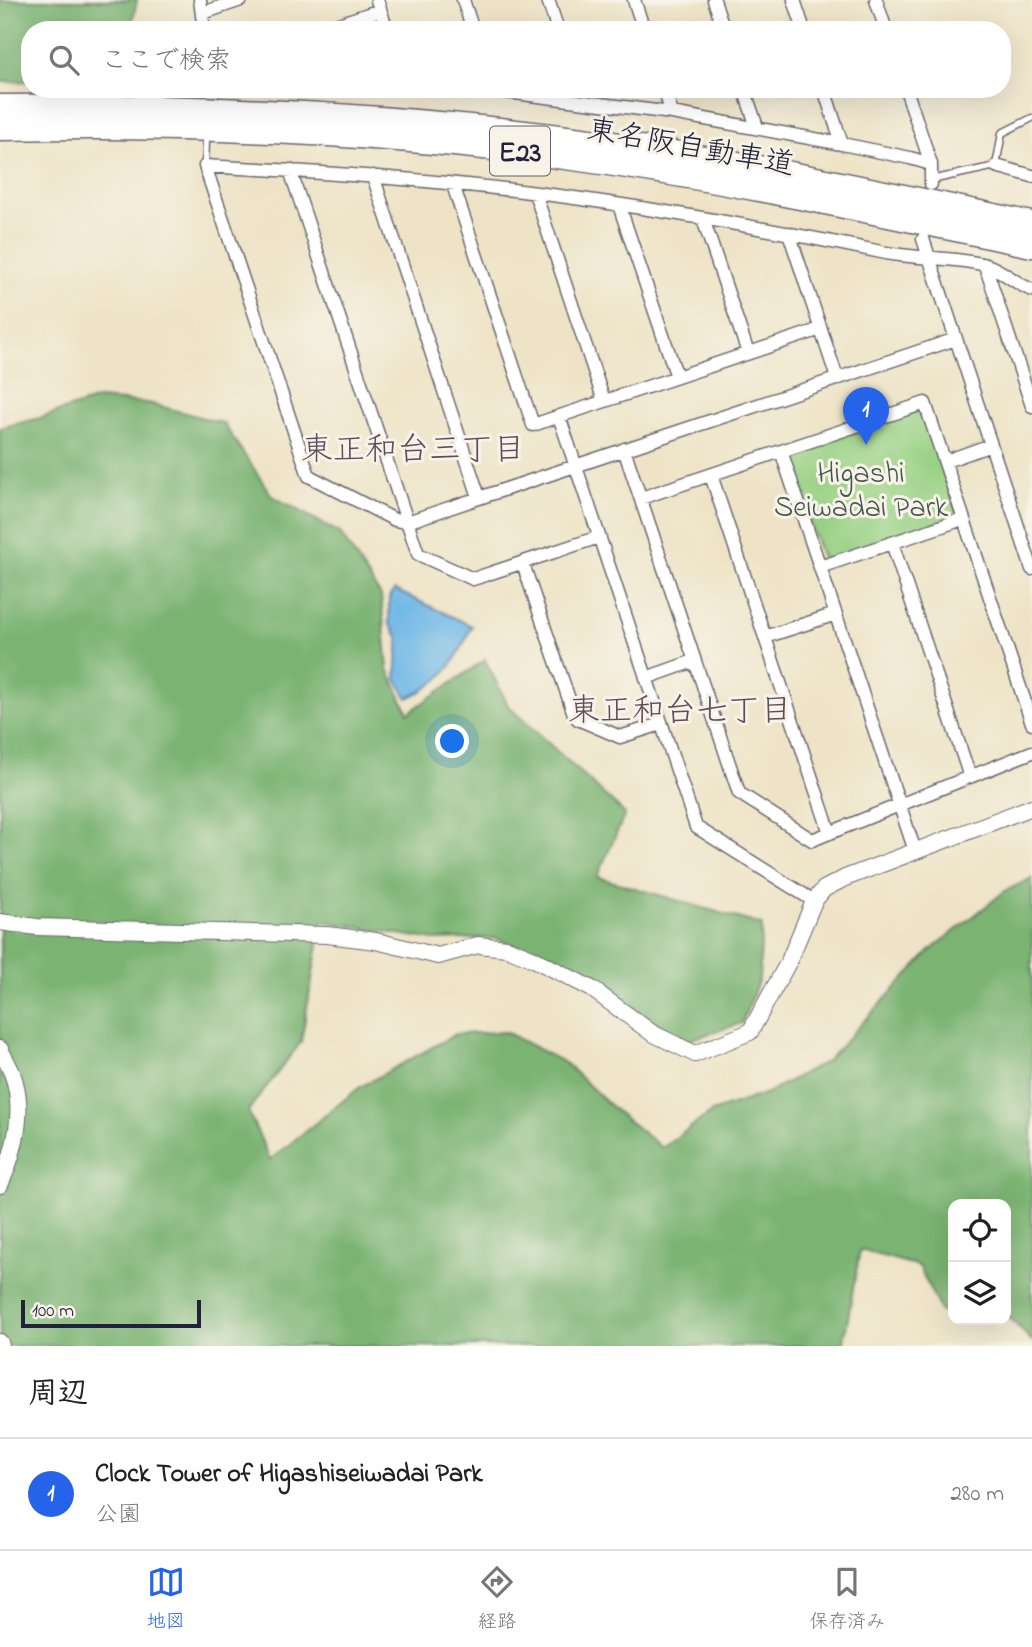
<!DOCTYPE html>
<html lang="ja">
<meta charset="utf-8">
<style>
body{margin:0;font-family:"Indie Flower","Klee One",sans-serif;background:#f2f2f2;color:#222}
.controls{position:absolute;right:21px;bottom:21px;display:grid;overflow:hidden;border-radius:14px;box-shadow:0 7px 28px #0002}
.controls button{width:63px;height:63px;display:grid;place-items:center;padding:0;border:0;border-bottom:2px solid #e0e0e0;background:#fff;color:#222;font:35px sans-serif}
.scale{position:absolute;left:21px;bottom:18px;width:180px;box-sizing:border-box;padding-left:7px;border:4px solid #22223b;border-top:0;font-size:19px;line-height:24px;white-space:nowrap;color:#22223b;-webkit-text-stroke:5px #f7f3e8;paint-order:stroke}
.you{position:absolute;left:453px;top:742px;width:24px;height:24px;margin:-18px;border:5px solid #fff;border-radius:50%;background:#1a73e8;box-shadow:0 0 0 10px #1a73e833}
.badge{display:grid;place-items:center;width:46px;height:46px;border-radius:50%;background:#2563eb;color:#fff;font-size:23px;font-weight:700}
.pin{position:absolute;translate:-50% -58px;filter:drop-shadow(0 2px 4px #0008)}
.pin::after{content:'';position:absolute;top:37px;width:24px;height:21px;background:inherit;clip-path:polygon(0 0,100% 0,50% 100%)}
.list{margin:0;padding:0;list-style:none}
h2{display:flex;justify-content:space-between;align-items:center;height:91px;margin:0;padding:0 28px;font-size:30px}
h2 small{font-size:23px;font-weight:400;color:#767676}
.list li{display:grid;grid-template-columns:46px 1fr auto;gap:21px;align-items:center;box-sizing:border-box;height:112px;padding:0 28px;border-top:2px solid #e0e0e0}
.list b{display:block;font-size:26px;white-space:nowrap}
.list p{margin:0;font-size:23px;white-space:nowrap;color:#767676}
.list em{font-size:23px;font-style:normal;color:#767676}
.icon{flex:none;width:38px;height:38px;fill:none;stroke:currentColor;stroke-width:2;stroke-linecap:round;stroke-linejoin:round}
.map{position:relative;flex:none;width:1032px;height:1346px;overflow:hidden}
.search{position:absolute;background:#fff;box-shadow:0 7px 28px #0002;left:21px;right:21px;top:21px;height:77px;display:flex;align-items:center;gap:18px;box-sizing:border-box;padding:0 24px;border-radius:28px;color:#767676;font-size:26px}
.sheet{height:203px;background:#fff}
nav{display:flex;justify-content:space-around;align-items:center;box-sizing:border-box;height:98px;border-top:2px solid #e0e0e0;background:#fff;font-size:19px;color:#767676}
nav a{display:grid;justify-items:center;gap:4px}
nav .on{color:#2563eb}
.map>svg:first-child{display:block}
.green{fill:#99d184;stroke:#5e7a60;stroke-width:2}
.forest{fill:#7ab372;stroke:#4e6a56;stroke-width:2}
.water{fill:#6fb8e7;stroke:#486d91;stroke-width:2}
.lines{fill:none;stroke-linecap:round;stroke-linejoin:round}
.service-casing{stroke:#69666c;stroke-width:9}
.minor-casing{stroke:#69666c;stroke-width:15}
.tertiary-casing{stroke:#69666c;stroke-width:18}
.motorway-casing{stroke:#69666c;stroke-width:27}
.service{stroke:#fff;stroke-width:6}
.minor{stroke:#fff;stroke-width:12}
.tertiary{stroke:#fff;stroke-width:16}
.motorway{stroke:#fff;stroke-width:24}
.labels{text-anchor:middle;stroke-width:6;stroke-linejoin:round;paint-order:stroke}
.shield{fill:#f7f3e8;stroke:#62616f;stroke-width:2}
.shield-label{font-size:28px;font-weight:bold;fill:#22223b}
.street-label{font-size:30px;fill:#22223b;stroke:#f7f3e8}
.park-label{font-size:30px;fill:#465751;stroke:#f7f3e8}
.neighbourhood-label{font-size:32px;fill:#624b5a;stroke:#f7f3e8}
</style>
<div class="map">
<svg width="1032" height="1346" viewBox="0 0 1032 1346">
<rect width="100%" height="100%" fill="#f7f3e8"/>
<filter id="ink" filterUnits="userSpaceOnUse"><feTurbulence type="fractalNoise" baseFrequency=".0143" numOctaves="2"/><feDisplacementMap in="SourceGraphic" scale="14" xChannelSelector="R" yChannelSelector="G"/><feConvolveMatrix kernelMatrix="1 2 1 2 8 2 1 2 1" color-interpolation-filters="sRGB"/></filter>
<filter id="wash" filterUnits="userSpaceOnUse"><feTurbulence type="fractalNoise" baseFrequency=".00686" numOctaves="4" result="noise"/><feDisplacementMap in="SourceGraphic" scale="28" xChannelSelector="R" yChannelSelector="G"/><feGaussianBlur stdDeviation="1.57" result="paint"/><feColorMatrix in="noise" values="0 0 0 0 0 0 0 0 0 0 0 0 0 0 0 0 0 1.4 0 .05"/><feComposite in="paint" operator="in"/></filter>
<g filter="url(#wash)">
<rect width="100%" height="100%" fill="#eee3c6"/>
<path class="green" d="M919,410l5,3 33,99 -2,5 -129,43 -4,-2 -34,-100 3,-5z"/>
<path class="forest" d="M0,0h137l-6,30h-101v51l-30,1z
M97,399l51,4 75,20 49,73 68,37 41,63 7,73 20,44 77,-53 24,47 116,107 -28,63 165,48 -3,54 -17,44 -58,19 -93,-61 -96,-43 -61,2 -112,-19 -21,121 -53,69 22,49 90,-73 96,-53 50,-2 59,31 51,48 46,37 50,-36 55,-19 60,-32 105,-112 73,-58 27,-13v463l-26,-27v-110h-53v108h-12l-22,-46 -59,-16 -17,96h-843v-918l40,-10z"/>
<path class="water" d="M395,590l77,36c-17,36 -26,55 -64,72l-12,-19 3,-41 -10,-15v-26z"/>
</g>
<g filter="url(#ink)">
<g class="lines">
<g class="service-casing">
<path id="service" d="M205,166l1,-24
M931,180l65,-14 6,-33 30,-15"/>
</g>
<g class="minor-casing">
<path id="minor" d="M200,0l4,30
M377,0l10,30
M463,0l10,30
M548,0l10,30
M634,0l10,30
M714,0l10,30
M794,0l10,30
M876,0l10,30
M203,13l38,-13
M321,30l59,-20
M482,89l190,24 170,31 68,14 21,6
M664,89l8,24
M744,89l13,38
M824,89l18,55
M906,89l25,75v20
M996,166l36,10
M290,170l128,384 55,25 126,-42
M373,176l106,321
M453,185l80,240 288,-96
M535,193l69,208
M619,205l58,172
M703,219l45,134
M789,233l48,145
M923,239l109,330
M985,265l47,141
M956,339l-549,183 -12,-2 -86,-44 -104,-310c111,6 222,13 332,27 117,15 233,36 349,60 33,6 67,4 100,12 16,4 29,19 46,25
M559,416l137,411 118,74
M624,449l115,344 73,47 220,-88
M781,451l134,400
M946,461l45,-16
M711,475l119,358
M641,498l284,-95 107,320
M892,543l78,234
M523,564l51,150 4,5 42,18 41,-13
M820,567l143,-48
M765,637l71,-23
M646,678l48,-17"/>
</g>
<g class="tertiary-casing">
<path id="tertiary" d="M0,922l37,5 290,8 49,6 62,15 40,-11 29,3 27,11 58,30 60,44 43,21 55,-22 39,-71 25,-60 10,-12 21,-11 187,-71
M0,1049c4,8 9,16 12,24 14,36 3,79 -12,112
M0,1342l1,4"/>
</g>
<g class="motorway-casing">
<path id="motorway" d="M0,107c240,-2 479,12 716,53 106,19 211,42 316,64
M0,128c194,-4 388,4 580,31 152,21 302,55 452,86"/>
</g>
<use href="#service" class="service"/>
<use href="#minor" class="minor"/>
<use href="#tertiary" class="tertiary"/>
<use href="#motorway" class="motorway"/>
</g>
</g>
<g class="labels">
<rect class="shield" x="490" y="126.5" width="60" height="49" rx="5"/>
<g class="shield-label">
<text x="520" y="161">E23</text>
</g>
<g class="street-label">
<text transform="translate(691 146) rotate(10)" y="10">東名阪自動車道</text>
</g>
<g class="park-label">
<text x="861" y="482">Higashi<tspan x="861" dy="34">Seiwadai Park</tspan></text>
</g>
<g class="neighbourhood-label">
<text x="413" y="459">東正和台三丁目</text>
<text x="680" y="720">東正和台七丁目</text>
</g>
</g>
</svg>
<div class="controls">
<button><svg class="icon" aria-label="locate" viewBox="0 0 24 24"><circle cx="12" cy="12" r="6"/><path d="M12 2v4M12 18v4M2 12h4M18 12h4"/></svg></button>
<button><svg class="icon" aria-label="layers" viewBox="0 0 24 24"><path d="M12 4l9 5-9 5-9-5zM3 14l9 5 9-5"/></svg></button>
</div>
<div class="scale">100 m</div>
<div class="you"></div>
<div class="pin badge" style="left:866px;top:445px">1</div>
<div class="search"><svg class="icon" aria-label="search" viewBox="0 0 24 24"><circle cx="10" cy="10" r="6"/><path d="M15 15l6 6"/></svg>ここで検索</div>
</div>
<section class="sheet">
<h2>周辺<small></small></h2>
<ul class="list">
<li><span class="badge">1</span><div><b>Clock Tower of Higashiseiwadai Park</b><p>公園</p></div><em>280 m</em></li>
</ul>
</section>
<nav>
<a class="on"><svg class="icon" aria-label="map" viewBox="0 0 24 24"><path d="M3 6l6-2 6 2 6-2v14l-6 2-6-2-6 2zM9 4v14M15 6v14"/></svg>地図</a>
<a><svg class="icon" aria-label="directions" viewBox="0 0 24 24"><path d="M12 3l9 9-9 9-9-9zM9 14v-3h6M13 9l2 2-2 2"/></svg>経路</a>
<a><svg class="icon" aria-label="saved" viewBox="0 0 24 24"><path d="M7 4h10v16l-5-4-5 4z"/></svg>保存済み</a>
</nav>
